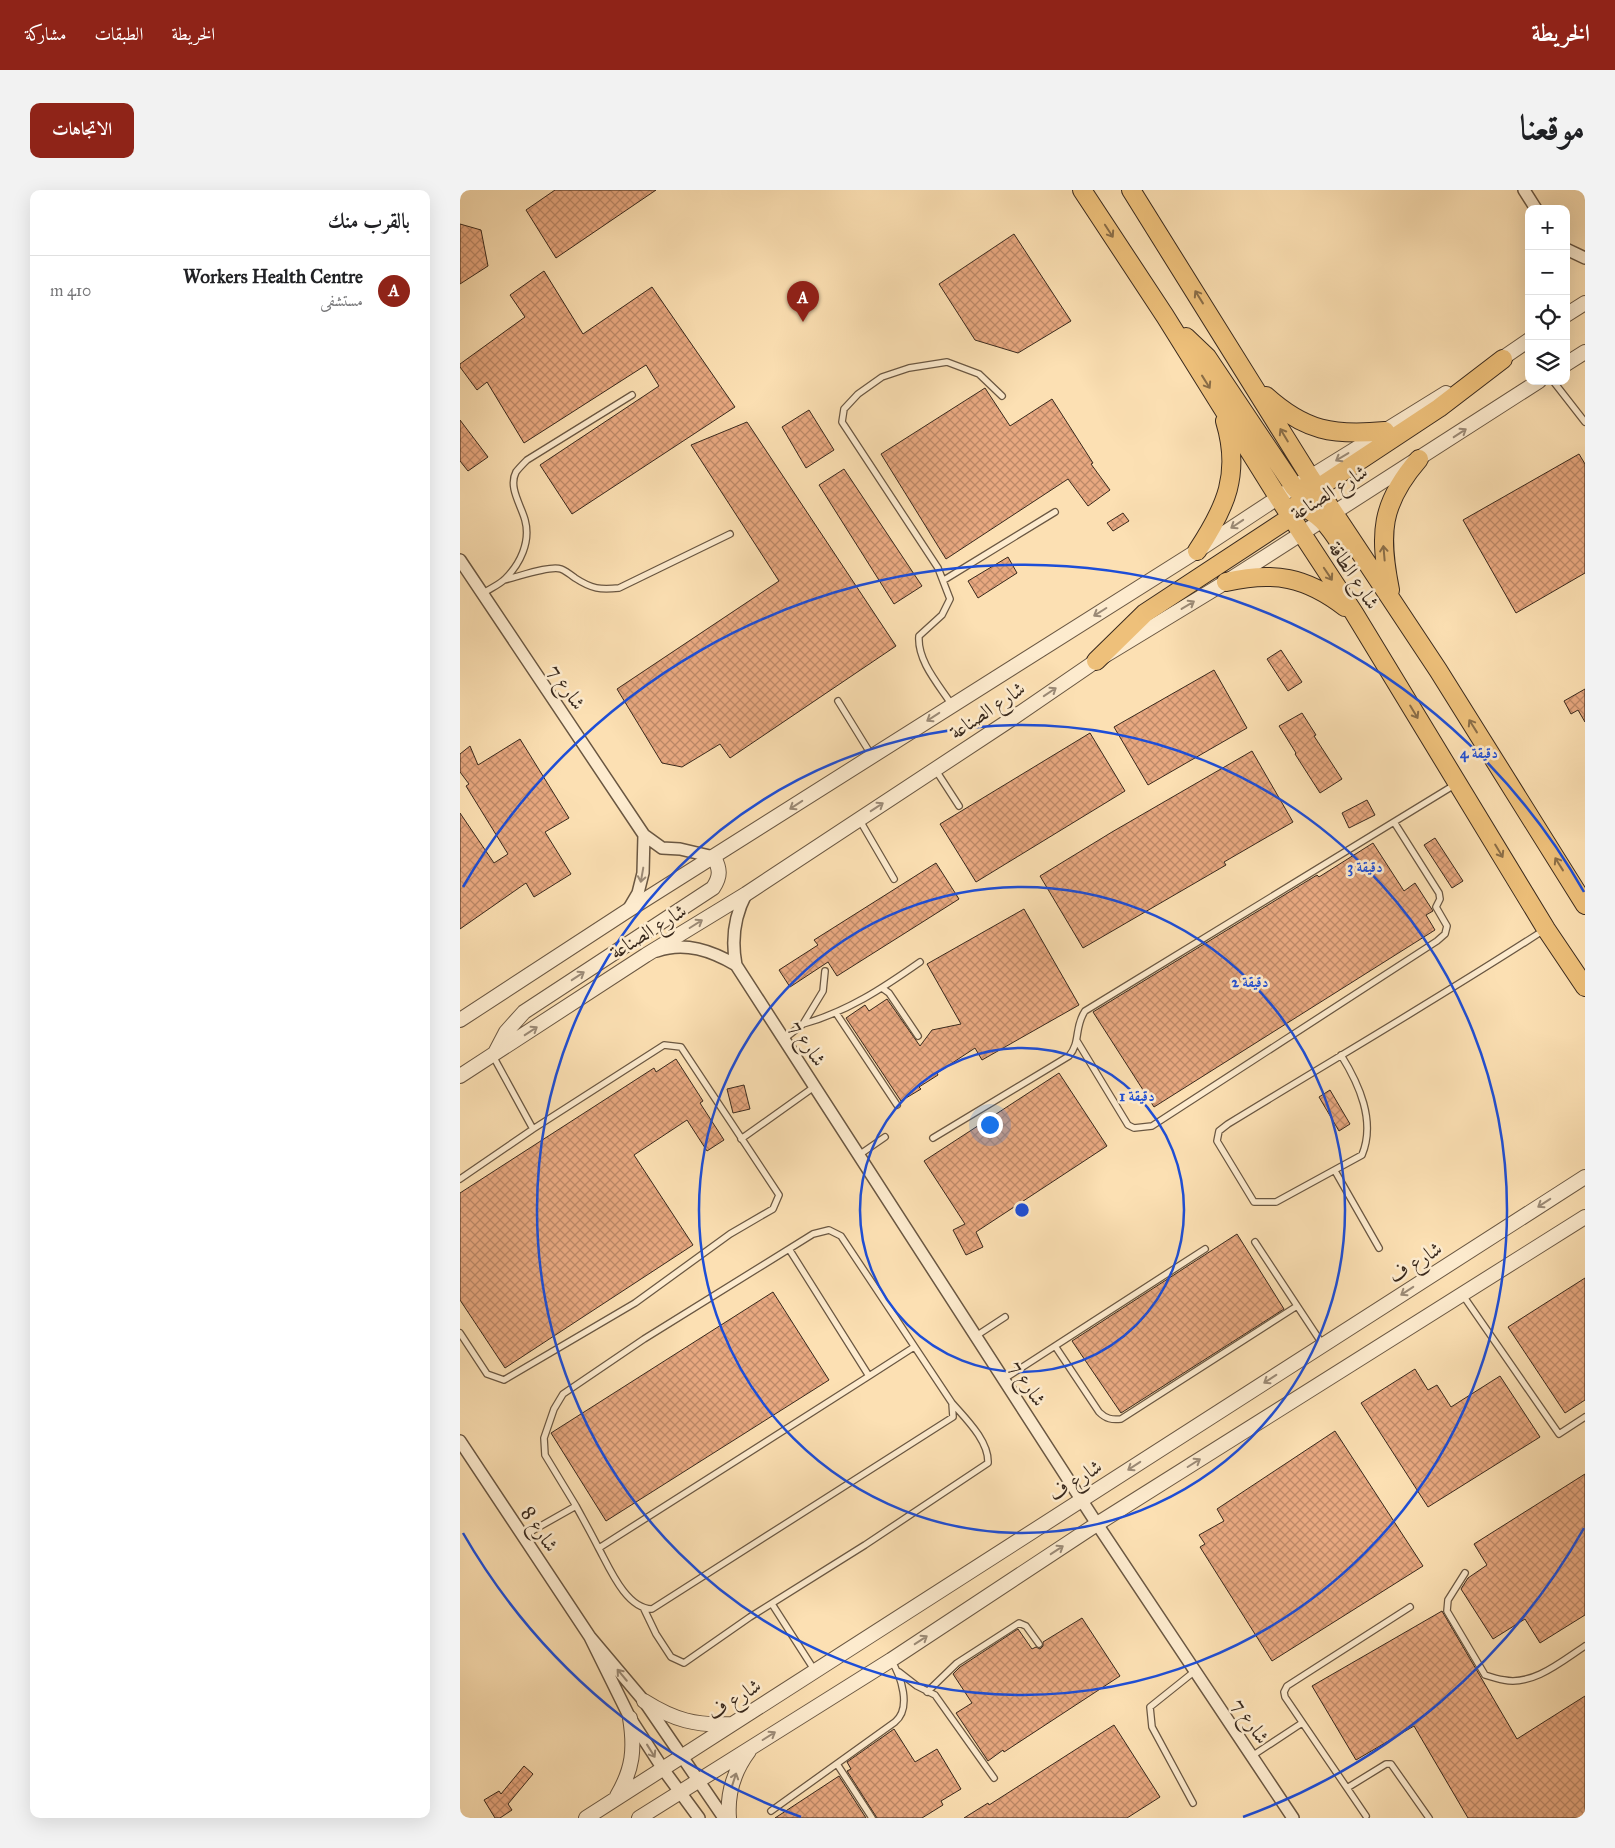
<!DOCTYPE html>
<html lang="ar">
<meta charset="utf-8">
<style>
body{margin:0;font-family:"IM FELL Great Primer",Amiri,serif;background:#f2f2f2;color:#202124;direction:rtl}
.controls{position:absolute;right:15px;top:15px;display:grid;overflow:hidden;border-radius:10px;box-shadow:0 5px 20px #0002}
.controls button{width:45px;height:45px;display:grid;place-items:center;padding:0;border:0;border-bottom:1px solid #e0e0e0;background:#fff;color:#202124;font:25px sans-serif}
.you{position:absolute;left:529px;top:934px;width:18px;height:18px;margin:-12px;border:4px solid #fff;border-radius:50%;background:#1a73e8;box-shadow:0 0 0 8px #1a73e833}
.badge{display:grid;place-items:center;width:32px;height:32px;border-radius:50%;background:#8f2418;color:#fff;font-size:16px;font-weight:700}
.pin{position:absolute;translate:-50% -41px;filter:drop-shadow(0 1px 2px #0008)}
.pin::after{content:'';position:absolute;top:26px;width:18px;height:15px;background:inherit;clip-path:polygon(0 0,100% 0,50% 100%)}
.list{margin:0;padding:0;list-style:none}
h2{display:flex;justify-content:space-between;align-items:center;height:65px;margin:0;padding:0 20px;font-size:21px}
h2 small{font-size:16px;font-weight:400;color:#757577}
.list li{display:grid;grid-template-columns:32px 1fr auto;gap:15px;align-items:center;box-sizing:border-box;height:70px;padding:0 20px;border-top:1px solid #e0e0e0}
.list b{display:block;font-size:19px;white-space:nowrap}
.list p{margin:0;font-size:16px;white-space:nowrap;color:#757577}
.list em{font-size:16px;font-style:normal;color:#757577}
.icon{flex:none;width:28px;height:28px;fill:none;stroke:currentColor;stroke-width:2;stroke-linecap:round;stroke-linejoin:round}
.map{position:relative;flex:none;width:1125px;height:1628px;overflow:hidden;direction:ltr;border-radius:10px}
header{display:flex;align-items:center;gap:30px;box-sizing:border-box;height:70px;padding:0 25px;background:#8f2418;color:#fff}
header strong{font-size:24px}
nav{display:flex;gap:28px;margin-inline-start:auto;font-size:18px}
.intro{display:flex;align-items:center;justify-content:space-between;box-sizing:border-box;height:120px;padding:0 30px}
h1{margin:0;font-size:35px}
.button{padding:12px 22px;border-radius:10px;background:#8f2418;color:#fff;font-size:18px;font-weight:700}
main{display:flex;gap:30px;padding:0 30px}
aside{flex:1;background:#fff;border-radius:10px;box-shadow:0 5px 20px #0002}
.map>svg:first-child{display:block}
.building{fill:url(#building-cross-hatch);stroke:#39291d}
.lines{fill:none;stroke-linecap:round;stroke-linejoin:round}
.service-casing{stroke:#6a5742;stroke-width:8}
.minor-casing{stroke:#6a5742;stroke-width:14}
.tertiary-casing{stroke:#6a5742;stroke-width:16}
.primary-casing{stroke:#39291d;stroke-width:20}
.service{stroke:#fdebce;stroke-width:5.5}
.minor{stroke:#fdebce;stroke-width:11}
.tertiary{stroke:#fdebce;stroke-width:14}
.primary{stroke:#eec07a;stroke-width:18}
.oneway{stroke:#8a6d47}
.oneway2{stroke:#9b8a76}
.ring{fill:none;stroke:#1d4ed8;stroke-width:2.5}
.labels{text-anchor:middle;stroke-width:5;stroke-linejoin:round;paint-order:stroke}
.street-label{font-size:20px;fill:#39291d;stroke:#fdebce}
.centre{fill:#1d4ed8;stroke:#fdebce;stroke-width:2.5}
.ring-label{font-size:15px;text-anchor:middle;font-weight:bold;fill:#1d4ed8;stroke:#fdebce;stroke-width:5;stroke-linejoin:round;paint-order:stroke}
</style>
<header>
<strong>الخريطة</strong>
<nav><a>الخريطة</a><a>الطبقات</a><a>مشاركة</a></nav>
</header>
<div class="intro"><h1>موقعنا</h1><a class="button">الاتجاهات</a></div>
<main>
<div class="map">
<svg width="1125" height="1628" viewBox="0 0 1125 1628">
<defs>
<pattern id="building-cross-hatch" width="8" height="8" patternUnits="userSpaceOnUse" patternTransform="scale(1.25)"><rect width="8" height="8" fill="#e8a880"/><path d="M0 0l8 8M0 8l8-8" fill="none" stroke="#bd8968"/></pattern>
</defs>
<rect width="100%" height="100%" fill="#fce0b3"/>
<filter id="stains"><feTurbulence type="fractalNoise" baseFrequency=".004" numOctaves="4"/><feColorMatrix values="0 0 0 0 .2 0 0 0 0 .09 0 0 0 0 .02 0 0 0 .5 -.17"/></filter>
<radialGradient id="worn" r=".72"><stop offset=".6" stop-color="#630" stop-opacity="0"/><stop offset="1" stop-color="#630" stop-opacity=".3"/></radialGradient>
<path class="building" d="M95,0h101l-100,68 -30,-48z
M0,34l21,6 7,36 -28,18z
M554,44l57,87 -53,32 -43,-13 -36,-56z
M84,81l39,63 69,-47 83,120 -163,107 -32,-49 119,-79 -13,-21 -122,78 -37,-61 -10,8 -17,-23v-3l65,-47 -15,-22z
M525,198l25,38 42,-27 41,64 -2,1 19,26 -22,16 -20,-27 -122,80 -65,-105z
M349,220l25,40 -28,18 -24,-41z
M0,230l28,37 -20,14 -8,-10z
M287,232l149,224 -166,112 -10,-14 -38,23 -20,-4 -45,-74 162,-108 -88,-136z
M1119,264l6,10v109l-69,40 -53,-93z
M384,279l78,117 -28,18 -75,-119z
M663,323l6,8 -16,10 -6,-8z
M548,367l9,16 -39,25 -10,-17z
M821,460l21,32 -14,9 -21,-32z
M754,480l33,58 -99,57 -34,-58z
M1125,499v33l-7,-12 -7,4 -7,-13z
M842,523l14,22 -2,1 28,43 -22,14 -25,-39 1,-1 -17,-27z
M630,543l35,58 -149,91 -36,-58z
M60,549l49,79 -24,14 26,42 -37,23 -8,-14 -66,46v-116l34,50 14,-9 -42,-68 3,-2 -9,-12v-18l10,-8 8,19z
M792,561l41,71 -69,40 2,3 -143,83 -43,-72 72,-44z
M907,610l8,15 -26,13 -7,-15z
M975,648l28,43 -11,7 -28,-43z
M913,653l31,48 11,-8 18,28 -7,4 9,15 -281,177 -61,-95 224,-137 2,2z
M476,673l23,36 -122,77 -9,-14 -38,25 -11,-17 39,-25 -4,-5z
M564,719l55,96 -97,55 -7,-12 -38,25 1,2 -19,12 2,2 -20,12 -55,-83 19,-13 4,6 18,-12 33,47 12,-16 29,-6 -34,-60z
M216,869l27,42 -3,2 24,37 -17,11 -20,-31 -53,35 59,90 -188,123 -45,-68v-107l194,-125 2,4z
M599,883l48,73 -131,86 7,15 -17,8 -13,-25 12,-6 -41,-63z
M284,895l6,24 -17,4 -6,-24z
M870,900l20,34 -11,7 -20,-34z
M777,1044l47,75 -163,104 -49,-72z
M1125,1088v122l-20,13 -57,-86z
M313,1102l56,88 -223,141 -55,-88z
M955,1179l13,21 9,-5 14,22 49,-31 40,61 -112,70 -67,-104z
M875,1241l88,135 -151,95 -72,-114 5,-3 -6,-9 25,-14 -7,-12z
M1125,1284v141l-45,28 -15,-24 -32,20 -32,-50 7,-11 19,-13 -13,-21z
M982,1421l75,128 68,-43v122h-117l-54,-92 -58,34 -44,-74z
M622,1428l38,58 -116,76 -1,-2 -15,11 -32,-48 16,-10 -19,-29 7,-7 58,-38 14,20 4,-2 4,2 3,-3v-4z
M654,1535l46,72 -33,21h-163l24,-15 1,2z
M434,1539l21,33 22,-13 24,40 -20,12 2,4 -21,13h-45l-30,-47 4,-2 -4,-7z
M64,1576l9,8 -25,30 4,6 -12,8h-5l-11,-18 15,-9 2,3z
M379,1586l27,42h-91z"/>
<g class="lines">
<g class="service-casing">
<path id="service" d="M1093,191l32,41
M44,390c14,-3 46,-15 57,-11 5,2 10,6 14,9 17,11 25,12 44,10l111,-54
M484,390l111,-68
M22,404c7,-5 17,-9 23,-15 15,-15 26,-37 20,-59 -4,-15 -17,-33 -9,-48 3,-4 7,-8 11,-12l105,-65
M378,511l34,55
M492,515c-13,-20 -35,-44 -33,-69l23,-21 8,-16 -12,-31 -96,-146 2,-13 14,-15 24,-17 27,-9 38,-6 32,12 23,22
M475,579l24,37
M399,629l35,60
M422,798l7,5 29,43
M376,823l61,92
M343,834c44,-12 80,-36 117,-62
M324,849l19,-15 20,-33 2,-20
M617,851l51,84 6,3 18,-2 285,-185 8,-7 2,-8 -11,-19 4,-8 -1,-6 -45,-71
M881,865c18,29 35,66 21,100l-86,47h-22l-37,-61 2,-10 9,-7c106,-65 213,-127 316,-194
M33,866l40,73
M473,948l136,-82c12,-14 5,-29 16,-45l371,-227
M281,949l73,-52
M399,965l26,-18
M875,981l44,77
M0,989l73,-50 131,-84 17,2 98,148 -6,14 -43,25 -95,69 -131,77 -17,-6 -27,-41
M795,1052l68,103
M1002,1104l97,140 26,-17
M516,1146l29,-19
M595,1156l44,66c7,7 13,8 22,7l176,-113
M409,1186l45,-29
M544,1189l201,-130
M63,1346l53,-30 -31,-51 -1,-17 10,-29 9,-15 81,-55 169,-105 16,-4 12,6 111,167 1,14 -301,192c-26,0 -43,-42 -54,-62 -7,-14 -15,-28 -22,-41
M139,1358l270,-172 -80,-127
M1005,1383l-17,27 -1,11 38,64c6,2 12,4 19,5 29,6 58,-19 81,-34
M312,1414l43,67
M950,1417l-123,79 -3,6 1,5 62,91 39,-24h5l38,54
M184,1419l12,25 15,23 13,6 66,-46 115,-72 123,-82c1,-22 -22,-44 -36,-60
M439,1482l18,14 18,9 59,83
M467,1502l30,-29 62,-40 7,3 13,18
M792,1566l50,-33
M377,1574l35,54
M887,1598l19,28
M733,1613l-41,-76 -2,-20 45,-36
M311,1621l124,-89c17,-14 6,-46 -4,-62"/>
</g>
<g class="minor-casing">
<path id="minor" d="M1064,0l12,19
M1106,59l19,9
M0,370l184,275 18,13 18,1 34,8
M286,704c-12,23 -15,45 -10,71l361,559 196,294
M168,720l10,-17 5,-20 1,-38
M197,761c28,-10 55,0 79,14
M0,1251l130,196
M239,1628l-36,-49 -33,-51 -40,-81 54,64 80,117"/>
</g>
<g class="tertiary-casing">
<path id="tertiary" d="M1106,125l19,-12
M1034,174l35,-24
M1106,174l19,-12
M0,830l167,-109 570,-360 97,-64 152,-94
M35,863l11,-21 18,-20 189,-124c8,-12 7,-19 1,-31
M0,886l186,-121 100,-61 264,-174 86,-59 130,-79 313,-201
M184,1511c30,19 52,25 87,23
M157,1606c16,-27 18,-47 13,-78
M126,1628l999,-641
M179,1628l252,-158 206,-136 488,-307
M269,1628c-2,-25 5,-47 20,-67"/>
</g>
<g class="primary-casing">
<path id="primary" d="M622,0l83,126 113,181 76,116 192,316 39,58
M671,0l179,287 128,193 147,235
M726,147l21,20 87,130 11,12 9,5
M806,206c39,35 67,40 119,35
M851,307l7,-9 121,-80 64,-49
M837,314c23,10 31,21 44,41
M737,361c29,-44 44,-77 28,-130
M766,392c48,-11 80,-5 119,25
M930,400c-11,-56 -10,-86 29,-131
M636,471l49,-48 146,-96 14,-18 5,-22"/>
</g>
<use href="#service" class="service"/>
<use href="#minor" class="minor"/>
<use href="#tertiary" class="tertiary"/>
<use href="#primary" class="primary"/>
</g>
<defs><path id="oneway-shaft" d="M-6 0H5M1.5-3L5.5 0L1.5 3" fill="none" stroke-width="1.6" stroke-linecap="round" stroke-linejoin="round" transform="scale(1.25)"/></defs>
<g class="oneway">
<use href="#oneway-shaft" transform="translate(649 41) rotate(57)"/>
<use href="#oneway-shaft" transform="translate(739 107) rotate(-122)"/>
<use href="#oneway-shaft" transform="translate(746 192) rotate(58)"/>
<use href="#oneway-shaft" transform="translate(824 245) rotate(-121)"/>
<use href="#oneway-shaft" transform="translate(924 363) rotate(-95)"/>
<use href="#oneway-shaft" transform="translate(868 384) rotate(56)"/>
<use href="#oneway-shaft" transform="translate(954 522) rotate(59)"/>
<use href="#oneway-shaft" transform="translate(1013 536) rotate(-122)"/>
<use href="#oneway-shaft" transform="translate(1039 661) rotate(59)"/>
<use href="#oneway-shaft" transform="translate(1099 674) rotate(-122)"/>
</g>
<g class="oneway2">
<use href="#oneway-shaft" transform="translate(1000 243) rotate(-33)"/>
<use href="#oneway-shaft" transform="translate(882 267) rotate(149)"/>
<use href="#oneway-shaft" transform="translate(777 334) rotate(146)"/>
<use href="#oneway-shaft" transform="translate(728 415) rotate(-31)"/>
<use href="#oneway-shaft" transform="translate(640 422) rotate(148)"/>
<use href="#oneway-shaft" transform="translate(590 502) rotate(-34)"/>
<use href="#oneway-shaft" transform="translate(473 527) rotate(147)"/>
<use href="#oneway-shaft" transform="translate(336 615) rotate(147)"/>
<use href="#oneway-shaft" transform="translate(417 617) rotate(-33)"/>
<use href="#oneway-shaft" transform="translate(182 685) rotate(100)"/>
<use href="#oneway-shaft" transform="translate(236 734) rotate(-32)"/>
<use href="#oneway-shaft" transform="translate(118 786) rotate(-33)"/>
<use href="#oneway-shaft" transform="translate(71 841) rotate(-33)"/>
<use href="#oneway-shaft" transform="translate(1084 1013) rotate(147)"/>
<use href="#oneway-shaft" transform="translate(947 1101) rotate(147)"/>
<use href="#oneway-shaft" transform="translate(810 1189) rotate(147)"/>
<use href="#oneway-shaft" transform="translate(734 1273) rotate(-32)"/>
<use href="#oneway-shaft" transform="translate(674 1276) rotate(147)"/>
<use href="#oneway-shaft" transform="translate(597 1360) rotate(-33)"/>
<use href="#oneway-shaft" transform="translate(461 1450) rotate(-33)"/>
<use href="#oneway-shaft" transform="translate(162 1485) rotate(-130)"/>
<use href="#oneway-shaft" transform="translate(309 1546) rotate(-32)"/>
<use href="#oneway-shaft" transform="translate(191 1561) rotate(58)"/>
<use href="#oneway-shaft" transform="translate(274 1590) rotate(-72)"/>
</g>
<g class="ring">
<circle cx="562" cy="1020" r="162"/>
<circle cx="562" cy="1020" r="323"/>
<circle cx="562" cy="1020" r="485"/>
<path d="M1124 1338A646 646 0 0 1 783 1627M341 1627A646 646 0 0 1 3 1343M3 697A646 646 0 0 1 1124 702"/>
</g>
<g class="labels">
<g class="street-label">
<text transform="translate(869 302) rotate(-32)" y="7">شارع الصناعة</text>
<text transform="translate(894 385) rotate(57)" y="7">شارع الطاقة</text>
<text transform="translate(107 497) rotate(56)" y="7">شارع 7</text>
<text transform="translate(527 520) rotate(-34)" y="7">شارع الصناعة</text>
<text transform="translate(188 741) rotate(-32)" y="7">شارع الصناعة</text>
<text transform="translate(348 853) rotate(57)" y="7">شارع 7</text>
<text transform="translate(955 1072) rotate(-33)" y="7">شارع ف</text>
<text transform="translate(568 1193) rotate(57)" y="7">شارع 7</text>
<text transform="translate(615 1290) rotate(-33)" y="7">شارع ف</text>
<text transform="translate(80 1339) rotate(56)" y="7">شارع 8</text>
<text transform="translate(274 1509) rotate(-33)" y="7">شارع ف</text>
<text transform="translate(791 1531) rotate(56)" y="7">شارع 7</text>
</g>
</g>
<circle cx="562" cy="1020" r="8" class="centre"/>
<g class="ring-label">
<text x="1019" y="568">4 دقيقة</text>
<text x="905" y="682">3 دقيقة</text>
<text x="790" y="797">2 دقيقة</text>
<text x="677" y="911">1 دقيقة</text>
</g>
<rect width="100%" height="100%" filter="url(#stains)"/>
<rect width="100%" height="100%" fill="url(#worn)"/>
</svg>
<div class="controls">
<button>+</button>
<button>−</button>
<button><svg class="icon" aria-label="locate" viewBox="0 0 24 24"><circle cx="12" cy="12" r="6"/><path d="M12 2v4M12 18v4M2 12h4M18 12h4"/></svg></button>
<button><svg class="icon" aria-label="layers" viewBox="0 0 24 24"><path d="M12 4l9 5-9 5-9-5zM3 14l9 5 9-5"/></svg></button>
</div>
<div class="you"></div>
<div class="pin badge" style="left:343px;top:132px">A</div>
</div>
<aside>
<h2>بالقرب منك<small></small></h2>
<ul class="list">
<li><span class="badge">A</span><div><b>Workers Health Centre</b><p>مستشفى</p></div><em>410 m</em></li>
</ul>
</aside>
</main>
